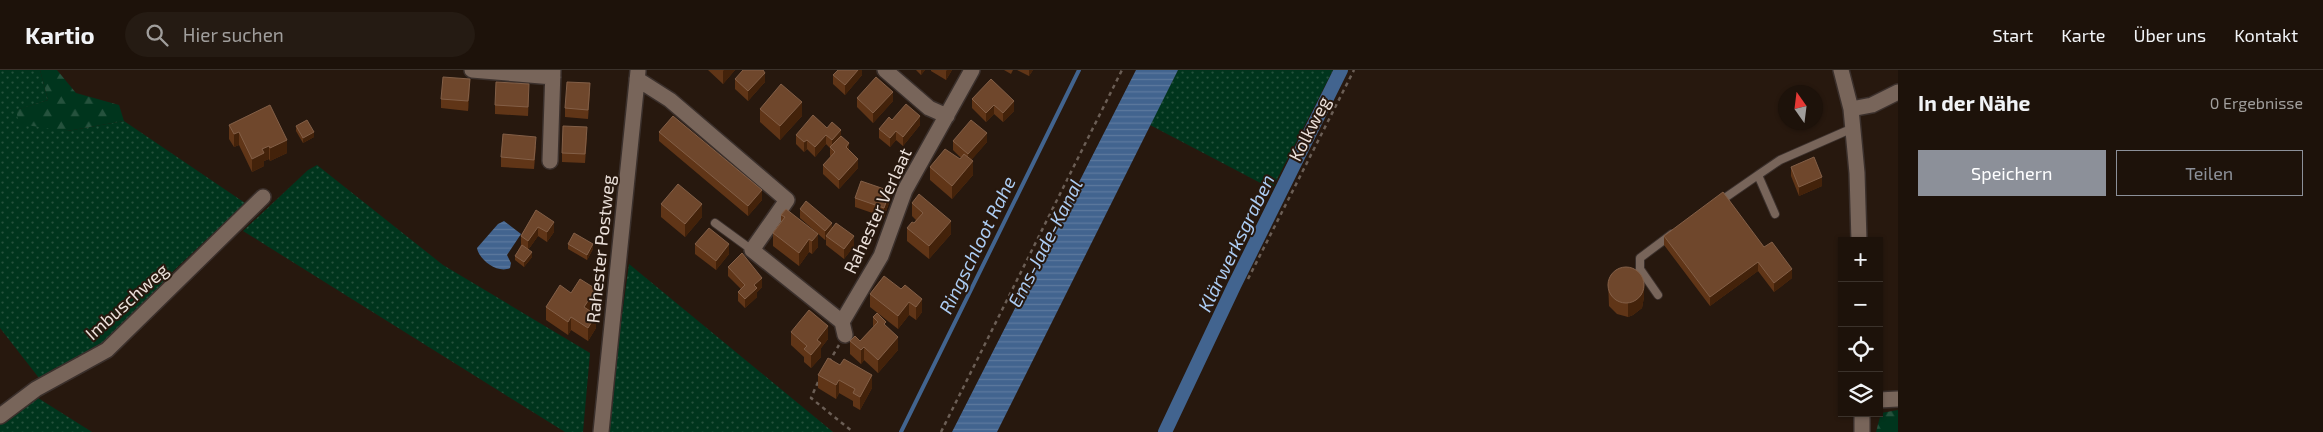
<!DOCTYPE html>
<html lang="de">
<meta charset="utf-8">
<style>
body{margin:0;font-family:"Exo 2",sans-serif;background:#251b13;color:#f1f3f6}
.controls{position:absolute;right:15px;bottom:15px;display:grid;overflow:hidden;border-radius:0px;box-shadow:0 1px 4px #0004}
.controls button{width:45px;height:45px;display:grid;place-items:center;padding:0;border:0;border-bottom:1px solid #3b322b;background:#1d120a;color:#f1f3f6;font:25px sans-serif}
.compass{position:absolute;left:1778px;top:15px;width:45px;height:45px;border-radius:50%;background:#1d120a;box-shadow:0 1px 4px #0004;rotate:346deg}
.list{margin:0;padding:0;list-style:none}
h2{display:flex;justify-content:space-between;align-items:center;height:65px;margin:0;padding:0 20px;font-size:21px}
h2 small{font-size:16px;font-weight:400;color:#a09e9c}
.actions{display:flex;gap:10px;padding:15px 20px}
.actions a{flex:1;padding:11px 0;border:1px solid #8c9099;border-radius:0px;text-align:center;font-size:18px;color:#8c9099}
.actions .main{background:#8c9099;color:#fff}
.icon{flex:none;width:28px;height:28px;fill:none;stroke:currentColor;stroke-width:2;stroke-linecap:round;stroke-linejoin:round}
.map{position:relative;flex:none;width:1898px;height:362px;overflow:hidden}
header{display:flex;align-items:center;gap:30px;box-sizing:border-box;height:70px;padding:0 25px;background:#1d120a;border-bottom:1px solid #3b322b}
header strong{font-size:24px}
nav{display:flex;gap:28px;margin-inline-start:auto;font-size:18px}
.search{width:350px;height:45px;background:#251b13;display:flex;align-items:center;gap:12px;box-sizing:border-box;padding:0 18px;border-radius:28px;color:#a09e9c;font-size:19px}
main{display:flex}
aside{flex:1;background:#1d120a}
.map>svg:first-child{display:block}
.grass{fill:url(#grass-dots)}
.forest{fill:url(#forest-firs)}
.water{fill:url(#water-rules)}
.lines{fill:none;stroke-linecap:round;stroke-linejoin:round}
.stream{stroke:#42648f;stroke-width:4}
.canal{stroke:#42648f;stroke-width:14}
.service-casing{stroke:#3b302c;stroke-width:10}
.minor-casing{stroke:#3b302c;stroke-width:18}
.path{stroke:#6b5e55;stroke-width:2.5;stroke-dasharray:4 4;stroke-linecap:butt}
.service{stroke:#78655a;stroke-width:8}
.minor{stroke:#78655a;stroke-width:15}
.wall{fill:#603517}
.shaded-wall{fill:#43220a}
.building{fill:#6f472c;stroke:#835f47}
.labels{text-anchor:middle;stroke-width:4;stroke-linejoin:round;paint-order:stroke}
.street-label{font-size:18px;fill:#ebe0da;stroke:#27180e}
.water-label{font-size:19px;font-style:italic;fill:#acccf3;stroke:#27180e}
</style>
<header>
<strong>Kartio</strong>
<div class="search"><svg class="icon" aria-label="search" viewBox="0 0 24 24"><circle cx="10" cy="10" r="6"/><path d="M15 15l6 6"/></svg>Hier suchen</div>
<nav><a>Start</a><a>Karte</a><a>Über uns</a><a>Kontakt</a></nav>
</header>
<main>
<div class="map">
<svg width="1898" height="362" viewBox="0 0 1898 362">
<defs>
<pattern id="grass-dots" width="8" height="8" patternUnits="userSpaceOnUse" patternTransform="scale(1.25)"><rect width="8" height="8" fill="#00351d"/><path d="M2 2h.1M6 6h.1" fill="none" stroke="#25523d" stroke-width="1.8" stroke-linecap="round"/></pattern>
<pattern id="forest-firs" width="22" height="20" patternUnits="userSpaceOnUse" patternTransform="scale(1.25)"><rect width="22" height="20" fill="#00351d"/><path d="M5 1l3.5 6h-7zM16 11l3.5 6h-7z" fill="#25523d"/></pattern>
<pattern id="water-rules" width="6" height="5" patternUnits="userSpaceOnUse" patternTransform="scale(1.25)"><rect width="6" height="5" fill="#42648f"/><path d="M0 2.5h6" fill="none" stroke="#5d7a9e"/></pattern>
</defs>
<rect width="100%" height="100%" fill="#27180e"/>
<path class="grass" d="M0,0h40l8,30 -31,10 50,21 57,-10 121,82 -78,74 -33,40 -45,39 -34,12 -16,10 -39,-50z
M1178,0h155l-61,119 -122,-64z
M317,95l126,100 147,88 -7,79h-18l-322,-201 65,-61z
M629,194l204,168h-225l7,-65z
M38,328l54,34h-92v-10z"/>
<path class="forest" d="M40,0h17l19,23 43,12 5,16 -57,10 -48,-7 -3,-14 32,-10z
M1898,340v22h-22l5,-19z"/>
<path class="water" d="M1136,0h42l-181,362h-45z
M504,151l17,13 -14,21 4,8 -1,5c-12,6 -31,-8 -33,-20l21,-24z"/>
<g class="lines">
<path class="stream" d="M901,362l178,-362"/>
<path class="canal" d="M1165,362l69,-146 107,-216"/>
<g class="service-casing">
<path id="service" d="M1719,132l39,-27
M1775,144l-17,-39 22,-15 73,-32
M715,153l37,27
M1658,225l-18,-26v-11l32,-24"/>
</g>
<g class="minor-casing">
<path id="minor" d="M472,0l81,7
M885,0l44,38 18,8
M1841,0l10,39 6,64 2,68
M637,9l33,21 117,100 -35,50 90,72
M1851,39l21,-4 26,-13
M550,91l3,-91
M845,265l-3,-13 39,-66 24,-66 67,-120
M1879,330l19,-1
M0,346l36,-27 71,-39 156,-153
M601,362l37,-361
M1862,362v-19"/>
</g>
<path class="path" d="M1248,209l106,-209
M829,292l10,-17
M818,312l-7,16 42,34
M941,362l181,-362"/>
<use href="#service" class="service"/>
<use href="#minor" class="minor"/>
</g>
<path class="wall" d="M708,0h27l-12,14z
M862,0v5l-17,20 -12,-11v-9z
M916,0h9l-4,5z
M931,0h21l-6,10 -15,-9z
M1004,0h9l-2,4z
M1017,0h16l-4,6z
M735,9l30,3 -17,19 -13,-12z
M470,18l-2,23 -27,-3v-9z
M590,22l-2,27 -23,-2v-9z
M529,23l-1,23 -33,-2v-9z
M857,28l36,3 -20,22 -16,-16z
M972,29l42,12 -11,11 -9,-8 -8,8 -14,-14z
M760,39l42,7 -22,24 -20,-18z
M229,55l58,28 -17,8 -1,-2 -5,2v5l-12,6 -13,-27 -5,2 -5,-8z
M920,55l-17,21 -7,-6 -6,7 -11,-9v-9z
M296,56l18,11 -11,6 -7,-12z
M827,58l14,8 17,32 -19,21 -16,-15v-9l8,-8 -1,-1v-8l-4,-4 -11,13 -8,-8 -3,3 -8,-8v-9z
M659,62l103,68 -14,16 -89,-75z
M587,67l-2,26 -23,-1v-9z
M953,71l34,1 -16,18 2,15 -21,24 -22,-19v-13l30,-8 1,-1 -8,-8z
M536,76l-2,23 -33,-2v-10z
M1791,97l31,19 -23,10 -8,-20z
M855,128l35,2 -6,17 -29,-10z
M912,133l39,31 -22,25 -22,-18v-13l7,-5 2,-3 -4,-4z
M661,134l41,13 -17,20 -24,-20z
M786,139l32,38 -6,7 -3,-2 -10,14 -26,-20v-13l8,-11v-7z
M800,139l32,20 22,17 -10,13 -18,-14v-6l-1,1 -25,-22z
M536,140l18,22 -7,10 -9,-6 -10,14 4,7 -8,10 -9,-7v-4l6,-11v-9z
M1664,166l100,11 28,31 -18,14 -16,-21 -48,35 -46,-61z
M568,174l25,5 -6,11 -19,-11z
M695,174l34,10 -13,16 -21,-16z
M728,197l34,20 -5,5v5l-12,11 -7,-7v-9l3,-3 -13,-13z
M884,206l38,36 -6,8 -7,-5 -11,14 -28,-22v-13z
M1608,211l36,16 -2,11 -9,7 -5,2 -11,-3 -8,-8z
M571,223l25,9 -6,9 6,17 -8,13 -17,-11 -3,5 -22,-15v-13z
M873,247l13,10 12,23 -20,23 -14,-13 -3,4 -11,-10v-13h10l13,-14z
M791,262l37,7 -7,9v9l-10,11 -7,-6v-5l-13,-12z
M828,288l44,30 -12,22 -7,-4v-5l-14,-8 -3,6 -18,-11v-13z"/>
<path class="shaded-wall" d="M724,0h11l-12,14v-13z
M858,0h4v5l-17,20v-10z
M921,0h4l-4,5z
M947,0h5l-6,10v-9z
M1029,0h4l-4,6z
M765,3v9l-17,19v-10z
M470,9v9l-2,23v-10z
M893,22v9l-20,22v-10z
M1014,31v10l-11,11v-9z
M802,32v14l-22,24v-14z
M994,35v9l-8,8v-9z
M920,46v9l-17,21v-9z
M841,60v10l-9,9v-9z
M896,61v9l-6,7v-9z
M239,62v13l-5,2v-13z
M314,62v5l-11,6v-5z
M987,63v9l-19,22v-10z
M826,65v9l-11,13v-10z
M287,70v13l-17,8v-13z
M807,70v9l-3,3v-10z
M849,73v10l-3,-6z
M269,76v13l-5,2v5l-12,6v-13l10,-10z
M858,89v9l-19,21v-9z
M973,91v14l-21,24v-13z
M1822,107v9l-23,10v-9z
M762,120v10l-14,16v-10z
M890,121v9l-6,17v-9z
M702,134v13l-17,20v-13z
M951,151v13l-22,25v-13z
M554,152v10l-7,10v-10z
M832,153v9l-6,4v3l-1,1v-9z
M538,157v9l-10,14v-9z
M818,164v13l-6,7v-13z
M854,166v10l-10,13v-10z
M809,169v13l-10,14v-13z
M593,174v5l-6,11v-5z
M729,174v10l-13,16v-9z
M532,182v5l-8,10v-5z
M1758,192v9l-48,35v-9z
M1792,199v9l-18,14v-9z
M762,208v9l-5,5v5l-12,11v-9l9,-14z
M1644,213v14l-2,11 -9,7 -5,2v-14z
M596,219v13l-12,18v-13z
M922,229v13l-6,8v-13z
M909,232v13l-11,14v-13z
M596,245v13l-8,13v-13z
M571,247v13l-3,5v-13z
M828,256v13l-7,9v9l-10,11v-13l6,-15z
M898,267v13l-20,23v-13z
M864,277v13l-3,4v-14z
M872,305v13l-12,22v-13z
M839,310v13l-3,6v-14z"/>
<path class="building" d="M743,0h20l2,3 -17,18 -13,-12z
M838,0h20l-13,15 -12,-10z
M443,7l27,2 -2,22 -27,-2z
M876,7l17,15 -20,21 -16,-15z
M991,9l23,22 -11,12 -9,-8 -8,8 -14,-14z
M496,12l33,2 -1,23 -33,-2z
M567,12l23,1 -2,27 -23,-2z
M781,14l21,18 -22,24 -20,-17z
M906,34l14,12 -17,21 -7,-6 -6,7 -11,-9 10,-12 3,3z
M270,35l17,35 -17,8 -1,-2 -7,3 2,4 -12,6 -13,-27 -5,2 -5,-9z
M813,45l14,13 5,-6 9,8 -9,10 -6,-5 -11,12 -8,-7 -3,2 -8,-7z
M673,46l89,74 -14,16 -89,-74z
M307,50l7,12 -11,6 -7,-12z
M971,50l16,13 -19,21 -15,-13z
M563,56l24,1 -2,27 -23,-1z
M503,64l33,3 -2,23 -33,-3z
M841,66l8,7 -3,4 12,12 -19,21 -16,-15 12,-13 -5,-5z
M945,79l15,10 4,-5 9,7 -21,25 -22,-19z
M1814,87l8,20 -23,10 -8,-20z
M861,111l29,10 -6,17 -29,-10z
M678,114l24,20 -17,20 -24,-20z
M1723,122l41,55 8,-5 20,27 -18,14 -16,-21 -48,35 -46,-61z
M919,124l32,27 -22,25 -22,-18 5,-6 2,1 9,-10 -11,-10z
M806,131l26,22 -7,8 -25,-22z
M786,139l32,25 -6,7 -3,-2 -10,14 -26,-20 12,-16 -4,-2z
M536,140l18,12 -7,10 -9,-5 -10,14 -7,-5z
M836,153l18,13 -10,13 -18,-13z
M709,158l20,16 -13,17 -21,-17z
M574,163l19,11 -6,11 -19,-11z
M522,175l10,7 -8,10 -9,-6z
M742,183l20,25 -8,7 3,3 -12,11 -7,-7 7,-7 -17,-18z
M1608 215a18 18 0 1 1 36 0a18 18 0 1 1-36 0Z
M884,206l17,13 4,-4 17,14 -6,8 -7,-5 -11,14 -28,-22z
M580,209l16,10 -12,18 12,8 -8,13 -17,-11 -3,5 -22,-15 14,-22 11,8z
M809,240l19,16 -11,14 4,3 -10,12 -7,-6 3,-3 -16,-14z
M877,243l9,9 -2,2 14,13 -20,23 -14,-13 -3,3 -11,-9 5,-5 5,5 18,-19 -5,-5z
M828,288l12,7 4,-6 28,16 -12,22 -7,-4 2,-4 -16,-9 -3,5 -18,-10z"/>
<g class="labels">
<g class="street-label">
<text transform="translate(1310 59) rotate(-63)" y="6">Kolkweg</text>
<text transform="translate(878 141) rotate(-65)" y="6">Rahester Verlaat</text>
<text transform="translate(601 179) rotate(-84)" y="6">Rahester Postweg</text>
<text transform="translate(127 232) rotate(-42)" y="6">Imbuschweg</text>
</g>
<g class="water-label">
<text transform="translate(1045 173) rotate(-63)" y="7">Ems-Jade-Kanal</text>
<text transform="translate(1236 173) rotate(-64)" y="7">Klärwerksgraben</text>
<text transform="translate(977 175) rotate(-64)" y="7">Ringschloot Rahe</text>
</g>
</g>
</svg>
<div class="controls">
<button>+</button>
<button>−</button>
<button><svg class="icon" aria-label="locate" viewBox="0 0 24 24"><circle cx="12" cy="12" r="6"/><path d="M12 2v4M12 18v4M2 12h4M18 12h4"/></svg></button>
<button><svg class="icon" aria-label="layers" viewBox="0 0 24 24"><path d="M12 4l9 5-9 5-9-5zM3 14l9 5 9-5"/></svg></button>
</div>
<svg class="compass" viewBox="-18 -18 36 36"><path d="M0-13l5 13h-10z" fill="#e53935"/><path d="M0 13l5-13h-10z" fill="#a09e9c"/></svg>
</div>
<aside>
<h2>In der Nähe<small>0 Ergebnisse</small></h2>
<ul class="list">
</ul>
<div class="actions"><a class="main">Speichern</a><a>Teilen</a></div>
</aside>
</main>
